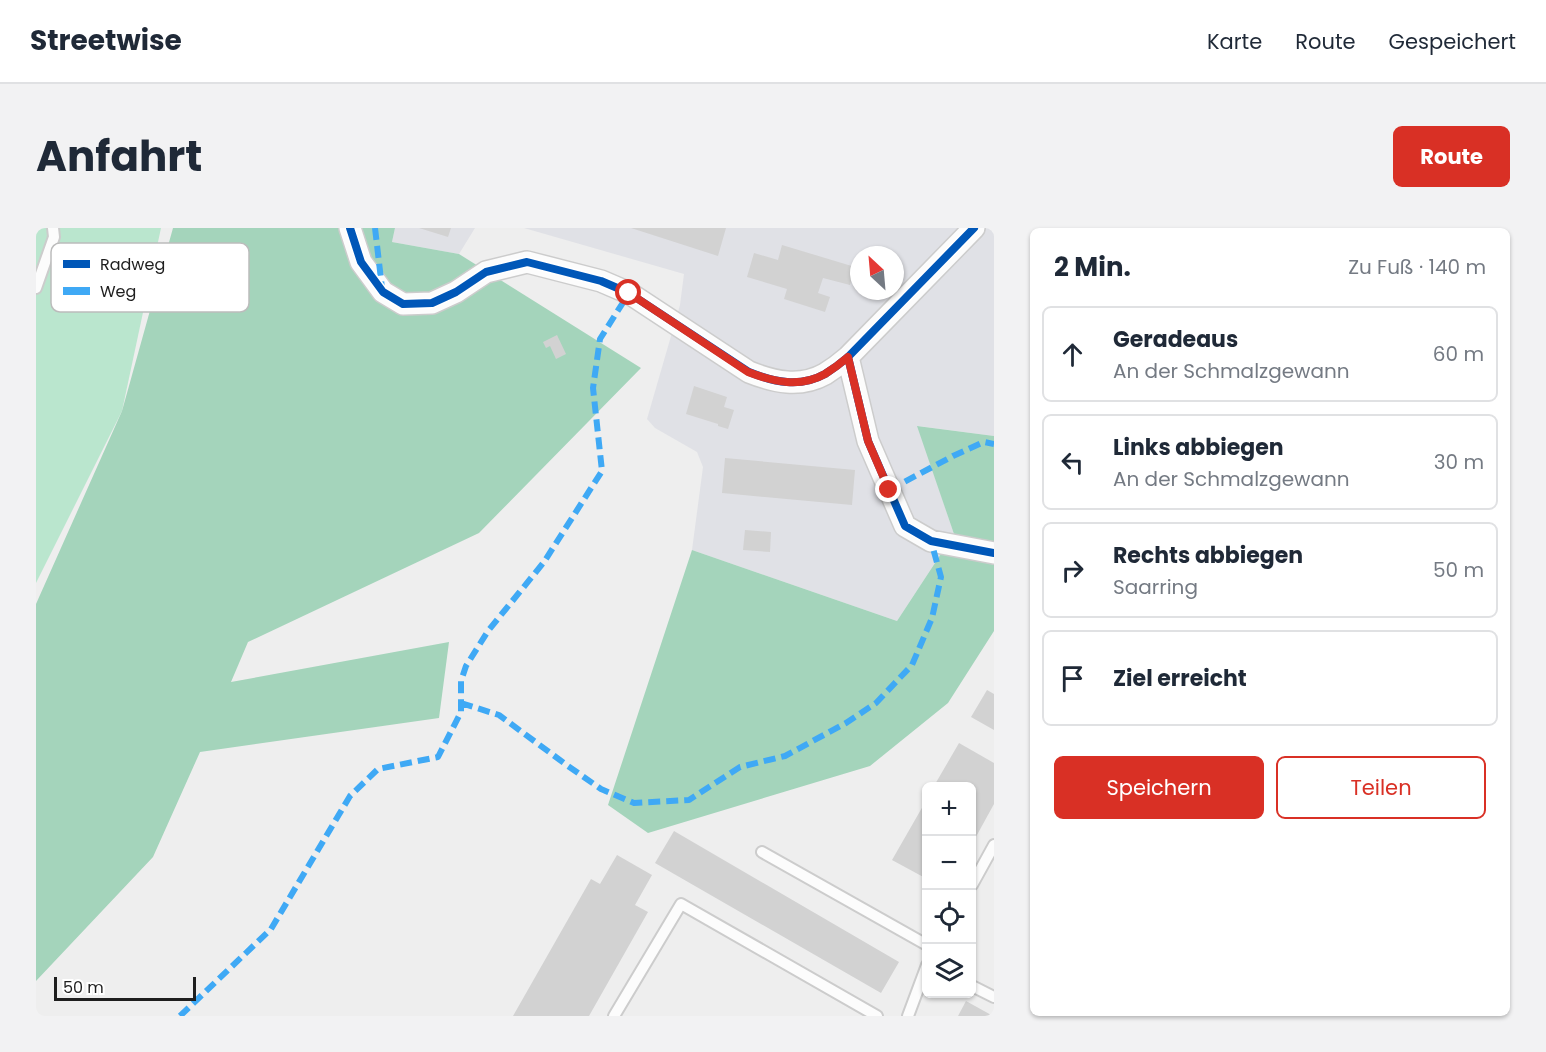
<!DOCTYPE html>
<html lang="de">
<meta charset="utf-8">
<style>
body{margin:0;font-family:Poppins,sans-serif;background:#f2f2f3;color:#1f2937}
.controls{position:absolute;right:18px;bottom:18px;display:grid;overflow:hidden;border-radius:9px;box-shadow:0 2px 4px #0004}
.controls button{width:54px;height:54px;display:grid;place-items:center;padding:0;border:0;border-bottom:2px solid #e0e1e3;background:#fff;color:#1f2937;font:30px sans-serif}
.compass{position:absolute;left:814px;top:18px;width:54px;height:54px;border-radius:50%;background:#fff;box-shadow:0 2px 4px #0004;rotate:334deg}
.scale{position:absolute;left:18px;bottom:15px;width:142px;box-sizing:border-box;padding-left:6px;border:3px solid #1e1e1e;border-top:0;font-size:16px;line-height:21px;white-space:nowrap;color:#1e1e1e;-webkit-text-stroke:4px #fff;paint-order:stroke}
.stop{position:absolute;width:18px;height:18px;margin:-14px;border:4px solid #d93025;border-radius:50%;background:#fff}
.stop.end{background:#d93025;border-color:#fff;box-shadow:0 2px 6px #0008}
.list{margin:0;padding:0;list-style:none}
h2{display:flex;justify-content:space-between;align-items:center;height:78px;margin:0;padding:0 24px;font-size:26px}
h2 small{font-size:20px;font-weight:400;color:#747a83}
.list li{display:grid;grid-template-columns:39px 1fr auto;gap:18px;align-items:center;box-sizing:border-box;height:96px;margin:0 12px 12px;padding:0 12px;border:2px solid #e0e1e3;border-radius:9px}
.list b{display:block;font-size:22px;white-space:nowrap}
.list p{margin:0;font-size:20px;white-space:nowrap;color:#747a83}
.list em{font-size:20px;font-style:normal;color:#747a83}
.actions{display:flex;gap:12px;padding:18px 24px}
.actions a{flex:1;padding:14px 0;border:2px solid #d93025;border-radius:9px;text-align:center;font-size:21px;color:#d93025}
.actions .main{background:#d93025;color:#fff}
.icon{flex:none;width:33px;height:33px;fill:none;stroke:currentColor;stroke-width:2;stroke-linecap:round;stroke-linejoin:round}
.map{position:relative;flex:none;width:958px;height:788px;overflow:hidden;border-radius:9px}
header{display:flex;align-items:center;gap:36px;box-sizing:border-box;height:84px;padding:0 30px;background:#fff;border-bottom:2px solid #e0e1e3}
header strong{font-size:28px}
nav{display:flex;gap:33px;margin-inline-start:auto;font-size:21px}
.intro{display:flex;align-items:center;justify-content:space-between;box-sizing:border-box;height:144px;padding:0 36px}
h1{margin:0;font-size:42px}
.button{padding:15px 27px;border-radius:9px;background:#d93025;color:#fff;font-size:21px;font-weight:700}
main{display:flex;gap:36px;padding:0 36px}
aside{flex:1;background:#fff;border-radius:9px;box-shadow:0 2px 4px #0004}
.map>svg:first-child{display:block}
.built{fill:#e0e1e6;fill-rule:evenodd}
.green{fill:#bae6ce}
.forest{fill:#a4d4bb}
.building{fill:#d2d2d2}
.lines{fill:none;stroke-linecap:round;stroke-linejoin:round}
.service-casing{stroke:#ccc;stroke-width:14}
.minor-casing{stroke:#ccc;stroke-width:24}
.service{stroke:#fcfcfc;stroke-width:10}
.minor{stroke:#fcfcfc;stroke-width:21}
.quiet{stroke:#3fa9f5;stroke-width:6;stroke-dasharray:12 6;stroke-linecap:butt}
.cycleway-casing{stroke:#fff;stroke-width:11}
.cycleway{stroke:#0057b8;stroke-width:8}
.route{stroke:#d93025;stroke-width:8}
.key{fill:#fff;stroke:#bcbcbc;stroke-width:1.5}
.key-label{font-size:16px;fill:#1e1e1e}
</style>
<header>
<strong>Streetwise</strong>
<nav><a>Karte</a><a>Route</a><a>Gespeichert</a></nav>
</header>
<div class="intro"><h1>Anfahrt</h1><a class="button">Route</a></div>
<main>
<div class="map">
<svg width="958" height="788" viewBox="0 0 958 788">
<rect width="100%" height="100%" fill="#eee"/>
<path class="built" d="M359,0h80l-16,26 -67,-12z
M488,0h470v208l-76,-10 36,108 -57,87 -205,-71 11,-83 -6,-15 -42,-24 -8,-9 33,-114 4,-31zM823,27h36v36h-36z"/>
<path class="green" d="M0,0h125l-39,183 -86,172z"/>
<path class="forest" d="M137,0h222l-3,14 67,12 182,114 -162,165 -231,109 -17,40 218,-40 -10,76 -239,34 -47,105 -117,124v-377l86,-193z
M881,198l77,10v195l-46,72 -78,63 -222,67 -40,-28 84,-255 205,71 57,-87z"/>
<path class="building" d="M383,0h32l-3,9z
M595,0h95l-8,28z
M746,17l73,22 -5,18 -27,-7 -5,15 12,4 -5,15 -41,-13 3,-10 -40,-12 7,-24 24,7z
M521,107l9,19 -10,5 -6,-13 -4,2 -3,-6z
M658,158l33,11 -3,10 10,3 -6,19 -10,-3v-2l-32,-10z
M689,230l130,12 -3,35 -130,-12z
M709,302l26,2 -1,20 -27,-2z
M951,462l7,4v36l-23,-13z
M923,515l35,20v41l-22,40v-58h-38z
M891,571v80l-35,-19z
M638,603l225,131 -18,31 -226,-130z
M581,627l35,20 -17,30 13,7 -59,104h-76l78,-137 9,5z
M930,773l27,15h-35z"/>
<g class="lines">
<g class="service-casing">
<path id="service" d="M0,60l18,-51 -1,-9
M726,624l165,93
M936,657l22,-40
M936,758l22,11
M578,788l67,-112 196,112
M872,788l19,-51"/>
</g>
<g class="minor-casing">
<path id="minor" d="M314,0l11,34 22,30 20,12 29,-1 24,-11 30,-20 41,-10 74,19 28,12 120,79c25,10 51,16 76,2 8,-5 16,-11 23,-17l126,-129
M812,129l20,84 37,85 26,15 63,12"/>
</g>
<use href="#service" class="service"/>
<use href="#minor" class="minor"/>
<path class="quiet" d="M339,0l7,60
M853,262l64,-34 31,-14 10,2
M425,475l38,12 69,51 33,23 33,14 55,-3 51,-33 45,-11 61,-33 30,-20 36,-38 20,-47 9,-41 -10,-36
M144,788l91,-87 79,-133 28,-27 60,-12 23,-45v-31l5,-15 22,-35 56,-69 58,-91 -9,-83 7,-49 29,-46"/>
<g class="cycleway-casing">
<path id="cycleway" d="M314,0l11,34 22,30 20,12 29,-1 24,-11 30,-20 41,-10 74,19 28,12 120,79c25,10 51,16 76,2 8,-5 16,-11 23,-17l126,-129
M812,129l20,84 37,85 26,15 63,12"/>
</g>
<use href="#cycleway" class="cycleway"/>
</g>
<g class="lines">
<path class="route" d="M593,65l119,79c26,10 52,16 77,2 8,-5 16,-11 23,-17l20,84 21,49"/>
</g>
<rect x="15" y="15" width="198" height="69" rx="9" class="key"/>
<rect x="27" y="32" width="27" height="8" fill="#0057b8"/>
<rect x="27" y="59" width="27" height="8" fill="#3fa9f5"/>
<g class="key-label">
<text x="64" y="42">Radweg</text>
<text x="64" y="69">Weg</text>
</g>
</svg>
<div class="controls">
<button>+</button>
<button>−</button>
<button><svg class="icon" aria-label="locate" viewBox="0 0 24 24"><circle cx="12" cy="12" r="6"/><path d="M12 2v4M12 18v4M2 12h4M18 12h4"/></svg></button>
<button><svg class="icon" aria-label="layers" viewBox="0 0 24 24"><path d="M12 4l9 5-9 5-9-5zM3 14l9 5 9-5"/></svg></button>
</div>
<svg class="compass" viewBox="-18 -18 36 36"><path d="M0-13l5 13h-10z" fill="#e53935"/><path d="M0 13l5-13h-10z" fill="#747a83"/></svg>
<div class="scale">50 m</div>
<div class="stop" style="left:593px;top:65px"></div>
<div class="stop end" style="left:853px;top:262px"></div>
</div>
<aside>
<h2>2 Min.<small>Zu Fuß · 140 m</small></h2>
<ul class="list">
<li><svg class="icon" aria-label="ahead" viewBox="0 0 24 24"><path d="M12 20V5M6 11l6-6 6 6"/></svg><div><b>Geradeaus</b><p>An der Schmalzgewann</p></div><em>60 m</em></li>
<li><svg class="icon" aria-label="left" viewBox="0 0 24 24"><path d="M17 20v-9H6M10 6l-5 5 5 5"/></svg><div><b>Links abbiegen</b><p>An der Schmalzgewann</p></div><em>30 m</em></li>
<li><svg class="icon" aria-label="right" viewBox="0 0 24 24"><path d="M7 20v-9h11M14 6l5 5-5 5"/></svg><div><b>Rechts abbiegen</b><p>Saarring</p></div><em>50 m</em></li>
<li><svg class="icon" aria-label="arrive" viewBox="0 0 24 24"><path d="M6 21V4h12l-3 4 3 4H6"/></svg><div><b>Ziel erreicht</b></div></li>
</ul>
<div class="actions"><a class="main">Speichern</a><a>Teilen</a></div>
</aside>
</main>
